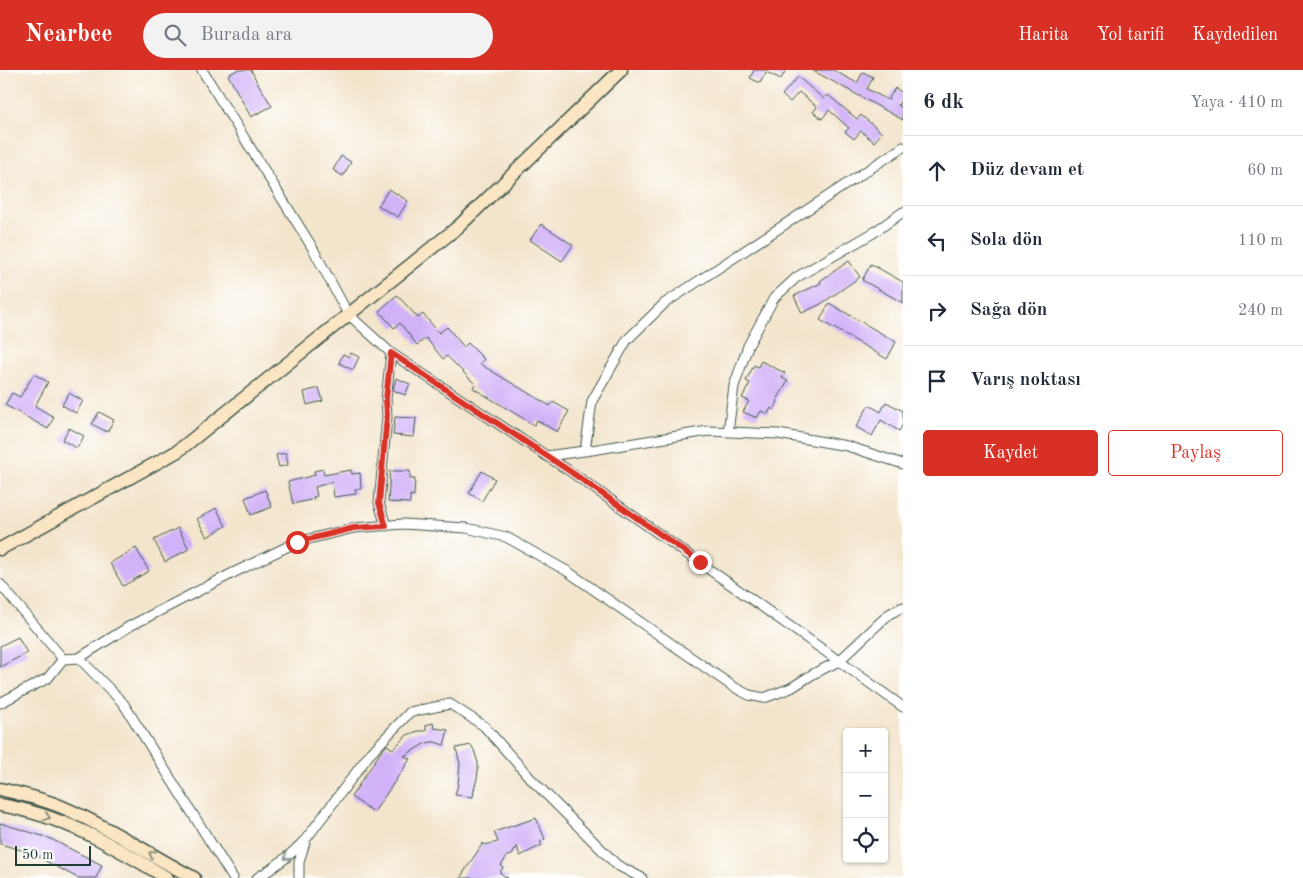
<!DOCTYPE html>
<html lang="tr">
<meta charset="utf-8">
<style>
body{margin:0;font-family:"Old Standard TT",serif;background:#f2f2f3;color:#1f2937}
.controls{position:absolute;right:15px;bottom:15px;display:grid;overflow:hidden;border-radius:5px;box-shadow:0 1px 4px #0004}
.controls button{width:45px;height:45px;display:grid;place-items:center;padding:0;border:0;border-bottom:1px solid #e0e1e3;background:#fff;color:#1f2937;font:25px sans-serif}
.scale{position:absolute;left:15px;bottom:12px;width:76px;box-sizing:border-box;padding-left:5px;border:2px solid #1f3d34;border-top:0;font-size:14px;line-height:18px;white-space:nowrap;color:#1f3d34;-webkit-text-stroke:4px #fff;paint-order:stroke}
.stop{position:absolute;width:15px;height:15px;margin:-11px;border:4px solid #d93025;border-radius:50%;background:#fff}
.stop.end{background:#d93025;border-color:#fff;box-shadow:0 1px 5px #0008}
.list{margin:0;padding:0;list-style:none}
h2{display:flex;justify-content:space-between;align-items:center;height:65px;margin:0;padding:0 20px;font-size:21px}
h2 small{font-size:16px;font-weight:400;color:#747a83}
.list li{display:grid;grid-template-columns:32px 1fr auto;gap:15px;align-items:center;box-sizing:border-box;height:70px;padding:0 20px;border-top:1px solid #e0e1e3}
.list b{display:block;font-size:19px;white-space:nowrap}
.list em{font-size:16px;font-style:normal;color:#747a83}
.actions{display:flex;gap:10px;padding:15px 20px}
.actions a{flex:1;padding:11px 0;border:1px solid #d93025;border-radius:5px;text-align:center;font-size:18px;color:#d93025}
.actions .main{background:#d93025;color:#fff}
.icon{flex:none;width:28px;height:28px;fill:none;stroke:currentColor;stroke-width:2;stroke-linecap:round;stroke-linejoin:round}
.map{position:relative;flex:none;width:903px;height:808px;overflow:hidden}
header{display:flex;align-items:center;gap:30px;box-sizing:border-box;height:70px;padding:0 25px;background:#d93025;color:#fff}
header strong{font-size:24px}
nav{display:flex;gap:28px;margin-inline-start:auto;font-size:18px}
.search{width:350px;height:45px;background:#f2f2f3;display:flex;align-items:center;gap:12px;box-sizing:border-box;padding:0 18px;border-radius:28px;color:#747a83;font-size:19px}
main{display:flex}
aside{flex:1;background:#fff}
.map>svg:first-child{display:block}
.building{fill:#d1b2f8}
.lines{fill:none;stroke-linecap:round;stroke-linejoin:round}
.street-casing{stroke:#3f564b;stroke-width:11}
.secondary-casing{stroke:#3f564b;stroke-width:15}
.street{stroke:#fff;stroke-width:9}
.secondary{stroke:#fbe6c3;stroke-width:12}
.oneway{stroke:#8d927c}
.oneway2{stroke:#8f9e9a}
.route{stroke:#d93025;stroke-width:6}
</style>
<header>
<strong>Nearbee</strong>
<div class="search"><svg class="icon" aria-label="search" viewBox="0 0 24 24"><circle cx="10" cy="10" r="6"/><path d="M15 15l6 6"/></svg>Burada ara</div>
<nav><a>Harita</a><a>Yol tarifi</a><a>Kaydedilen</a></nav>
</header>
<main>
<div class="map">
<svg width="903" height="808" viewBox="0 0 903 808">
<rect width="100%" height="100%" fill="#fff"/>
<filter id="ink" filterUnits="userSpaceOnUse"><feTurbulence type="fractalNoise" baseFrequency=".02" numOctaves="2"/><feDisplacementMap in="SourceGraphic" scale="10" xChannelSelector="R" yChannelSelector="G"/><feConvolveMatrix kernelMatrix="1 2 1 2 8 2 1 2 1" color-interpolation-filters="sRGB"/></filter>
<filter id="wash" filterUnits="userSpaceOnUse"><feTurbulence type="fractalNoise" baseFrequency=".0096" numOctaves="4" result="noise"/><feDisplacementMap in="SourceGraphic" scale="20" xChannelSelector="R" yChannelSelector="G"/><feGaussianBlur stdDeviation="1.12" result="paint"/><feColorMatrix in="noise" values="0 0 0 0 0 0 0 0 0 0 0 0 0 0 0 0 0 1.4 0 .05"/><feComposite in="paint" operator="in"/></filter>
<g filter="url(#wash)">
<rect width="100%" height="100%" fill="#f3e5cc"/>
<g id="blocks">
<path class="building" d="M237,0h14l6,12 15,24 -21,11 -23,-42z
M754,0h32l-5,9 -15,-7 -6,11 -10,-5z
M812,0h21l24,13 6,-11 10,5 -6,12 21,11 7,-12 8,5v4l-5,8 5,3v12z
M798,7l26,22 4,-4 29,24 4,-4 21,18 -8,9 -13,-11 -7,8 -9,-7 4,-4 -20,-18 -7,9 -9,-7 4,-5 -18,-15 -9,10 -8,-7z
M341,86l10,6 -8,14 -10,-6z
M389,119l19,12 -10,16 -20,-11z
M541,154l32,21 -11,16 -32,-21z
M849,191l11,16 -39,27 -19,9 -8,-17 27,-13 -1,-2z
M871,194l32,18v21l-41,-23z
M397,225l21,23 5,-4 16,19 8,-6 17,20 4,-4 16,16 -4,5 70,42 3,-4 16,9 -12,21 -20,-12 -3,5 -61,-37 2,-4 -28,-28 -4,3 -17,-21 -9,7 -17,-22 -6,5 -15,-17z
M829,233l67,39 -9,17 -67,-39z
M351,283l8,4 -6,13 -14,-7 4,-9 6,3z
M761,291l24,12 -3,5 6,3 -11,19 1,1 -4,9 -3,-2 -3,6 -7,-3 -4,7 -14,-6 6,-11 -7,-3 8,-15 -4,-2 8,-16 4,2z
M34,304l14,8 -13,24 19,11 -6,12 -43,-24 7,-12 8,4z
M396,308l14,6 -5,11 -12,-5z
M319,318l4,13 -16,4 -3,-13z
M69,323l14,8 -7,12 -14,-8z
M886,332l17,9v13l-4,7 -18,-11 -9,16 -16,-9 13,-22 12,7z
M99,342l15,8 -7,12 -15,-8z
M395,347l21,1 -2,19 -21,-2z
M69,358l15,8 -7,12 -15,-8z
M286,383l2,12 -9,2 -3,-12z
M323,399l1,6 27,-5 1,4 8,-1 1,16h-6l1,5 -22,3 -2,-15 -17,5 2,9 -4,1 1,2 -21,5 -5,-22 27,-7 -1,-4z
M390,401h20v8h5l-1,17 -4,-1v8l-22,-1z
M482,401l13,8 -13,22 -13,-8z
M265,420l7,17 -21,8 -6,-17z
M216,438l10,18 -19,11 -10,-18z
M178,458l11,21 -24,13 -11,-22z
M136,478l13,23 -26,15 -13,-23z
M18,567l9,16 -27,14v-21z
M433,653l1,5 14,2 -4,15 -9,-3h-4l-7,2 -20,12 6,3 -36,53 -23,-15 29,-44 7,-8 6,4 14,-14 11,-4h8v-6z
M471,675l3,5 4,13v8l-1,7 -3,12 -1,7 -18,-2 3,-10 2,-21 -4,-16z
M536,748l9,21 -5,3 2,3 -22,11 -3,-10 -5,9 -5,1 -6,10 2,1 -3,6 8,5h-48l23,-35 2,2 13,-3 -4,-10z
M0,753l49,15 53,27 -6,13h-18l-40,-21 1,-2 -39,-11z"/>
</g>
</g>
<g filter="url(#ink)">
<use href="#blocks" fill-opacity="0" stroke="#3f564b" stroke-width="1"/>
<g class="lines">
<g class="street-casing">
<path id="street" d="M202,0l110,177 36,67 43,39 180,119 268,189 50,-47 14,-7
M728,362l6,-46 14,-40 26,-48 23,-21 76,-44 30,-21
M585,381l7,-50 35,-61 38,-37 238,-156
M546,386l46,-6 116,-19 70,3 69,12 56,18
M386,456l-7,-23 8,-86 -1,-18 5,-46
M0,514l63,75 16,-1 51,-32 105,-54 62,-30 57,-14 49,-4 63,4 40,9 61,34 165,115 17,9 15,3 27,-10 22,-14 26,-13 64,46
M79,588l44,45 110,175
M0,633l48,-25 15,-19
M306,769l63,-84 41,-43 40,-8 34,22 47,53 86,86 25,13
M257,808c20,-12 33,-22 49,-39l-7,23v16"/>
</g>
<g class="secondary-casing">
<path id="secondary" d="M0,479l178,-98 280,-224 163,-157
M0,719c21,5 43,10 62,18 47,20 88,48 132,71
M0,735c62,10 114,41 167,73"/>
</g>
<use href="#street" class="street"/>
<use href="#secondary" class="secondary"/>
</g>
<defs><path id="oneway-chevron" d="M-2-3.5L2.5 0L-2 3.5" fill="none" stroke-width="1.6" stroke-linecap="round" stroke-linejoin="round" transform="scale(1.25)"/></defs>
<g class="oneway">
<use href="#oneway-chevron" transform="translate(47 747) rotate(18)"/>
<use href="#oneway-chevron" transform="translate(152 784) rotate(-150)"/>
</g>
<use class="oneway2" href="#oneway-chevron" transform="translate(287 787) rotate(141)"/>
</g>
<g class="lines" filter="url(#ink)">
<path class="route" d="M297,472l57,-14 32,-2 -7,-23 8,-87 -1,-17 5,-46 180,119 129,90"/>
</g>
</svg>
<div class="controls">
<button>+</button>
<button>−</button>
<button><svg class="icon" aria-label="locate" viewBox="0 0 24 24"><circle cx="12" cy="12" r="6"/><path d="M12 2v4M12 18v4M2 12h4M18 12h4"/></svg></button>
</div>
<div class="scale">50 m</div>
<div class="stop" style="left:297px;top:472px"></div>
<div class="stop end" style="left:700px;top:492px"></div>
</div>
<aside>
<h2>6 dk<small>Yaya · 410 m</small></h2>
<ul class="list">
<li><svg class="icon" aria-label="ahead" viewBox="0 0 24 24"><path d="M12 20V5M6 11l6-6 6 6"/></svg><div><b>Düz devam et</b></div><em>60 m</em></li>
<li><svg class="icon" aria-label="left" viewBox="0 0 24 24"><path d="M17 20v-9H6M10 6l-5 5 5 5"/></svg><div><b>Sola dön</b></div><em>110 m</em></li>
<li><svg class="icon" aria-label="right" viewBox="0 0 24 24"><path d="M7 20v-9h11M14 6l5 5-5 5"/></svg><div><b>Sağa dön</b></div><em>240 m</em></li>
<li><svg class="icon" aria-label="arrive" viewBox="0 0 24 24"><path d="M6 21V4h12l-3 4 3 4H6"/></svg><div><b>Varış noktası</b></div></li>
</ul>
<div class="actions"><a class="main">Kaydet</a><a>Paylaş</a></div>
</aside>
</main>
